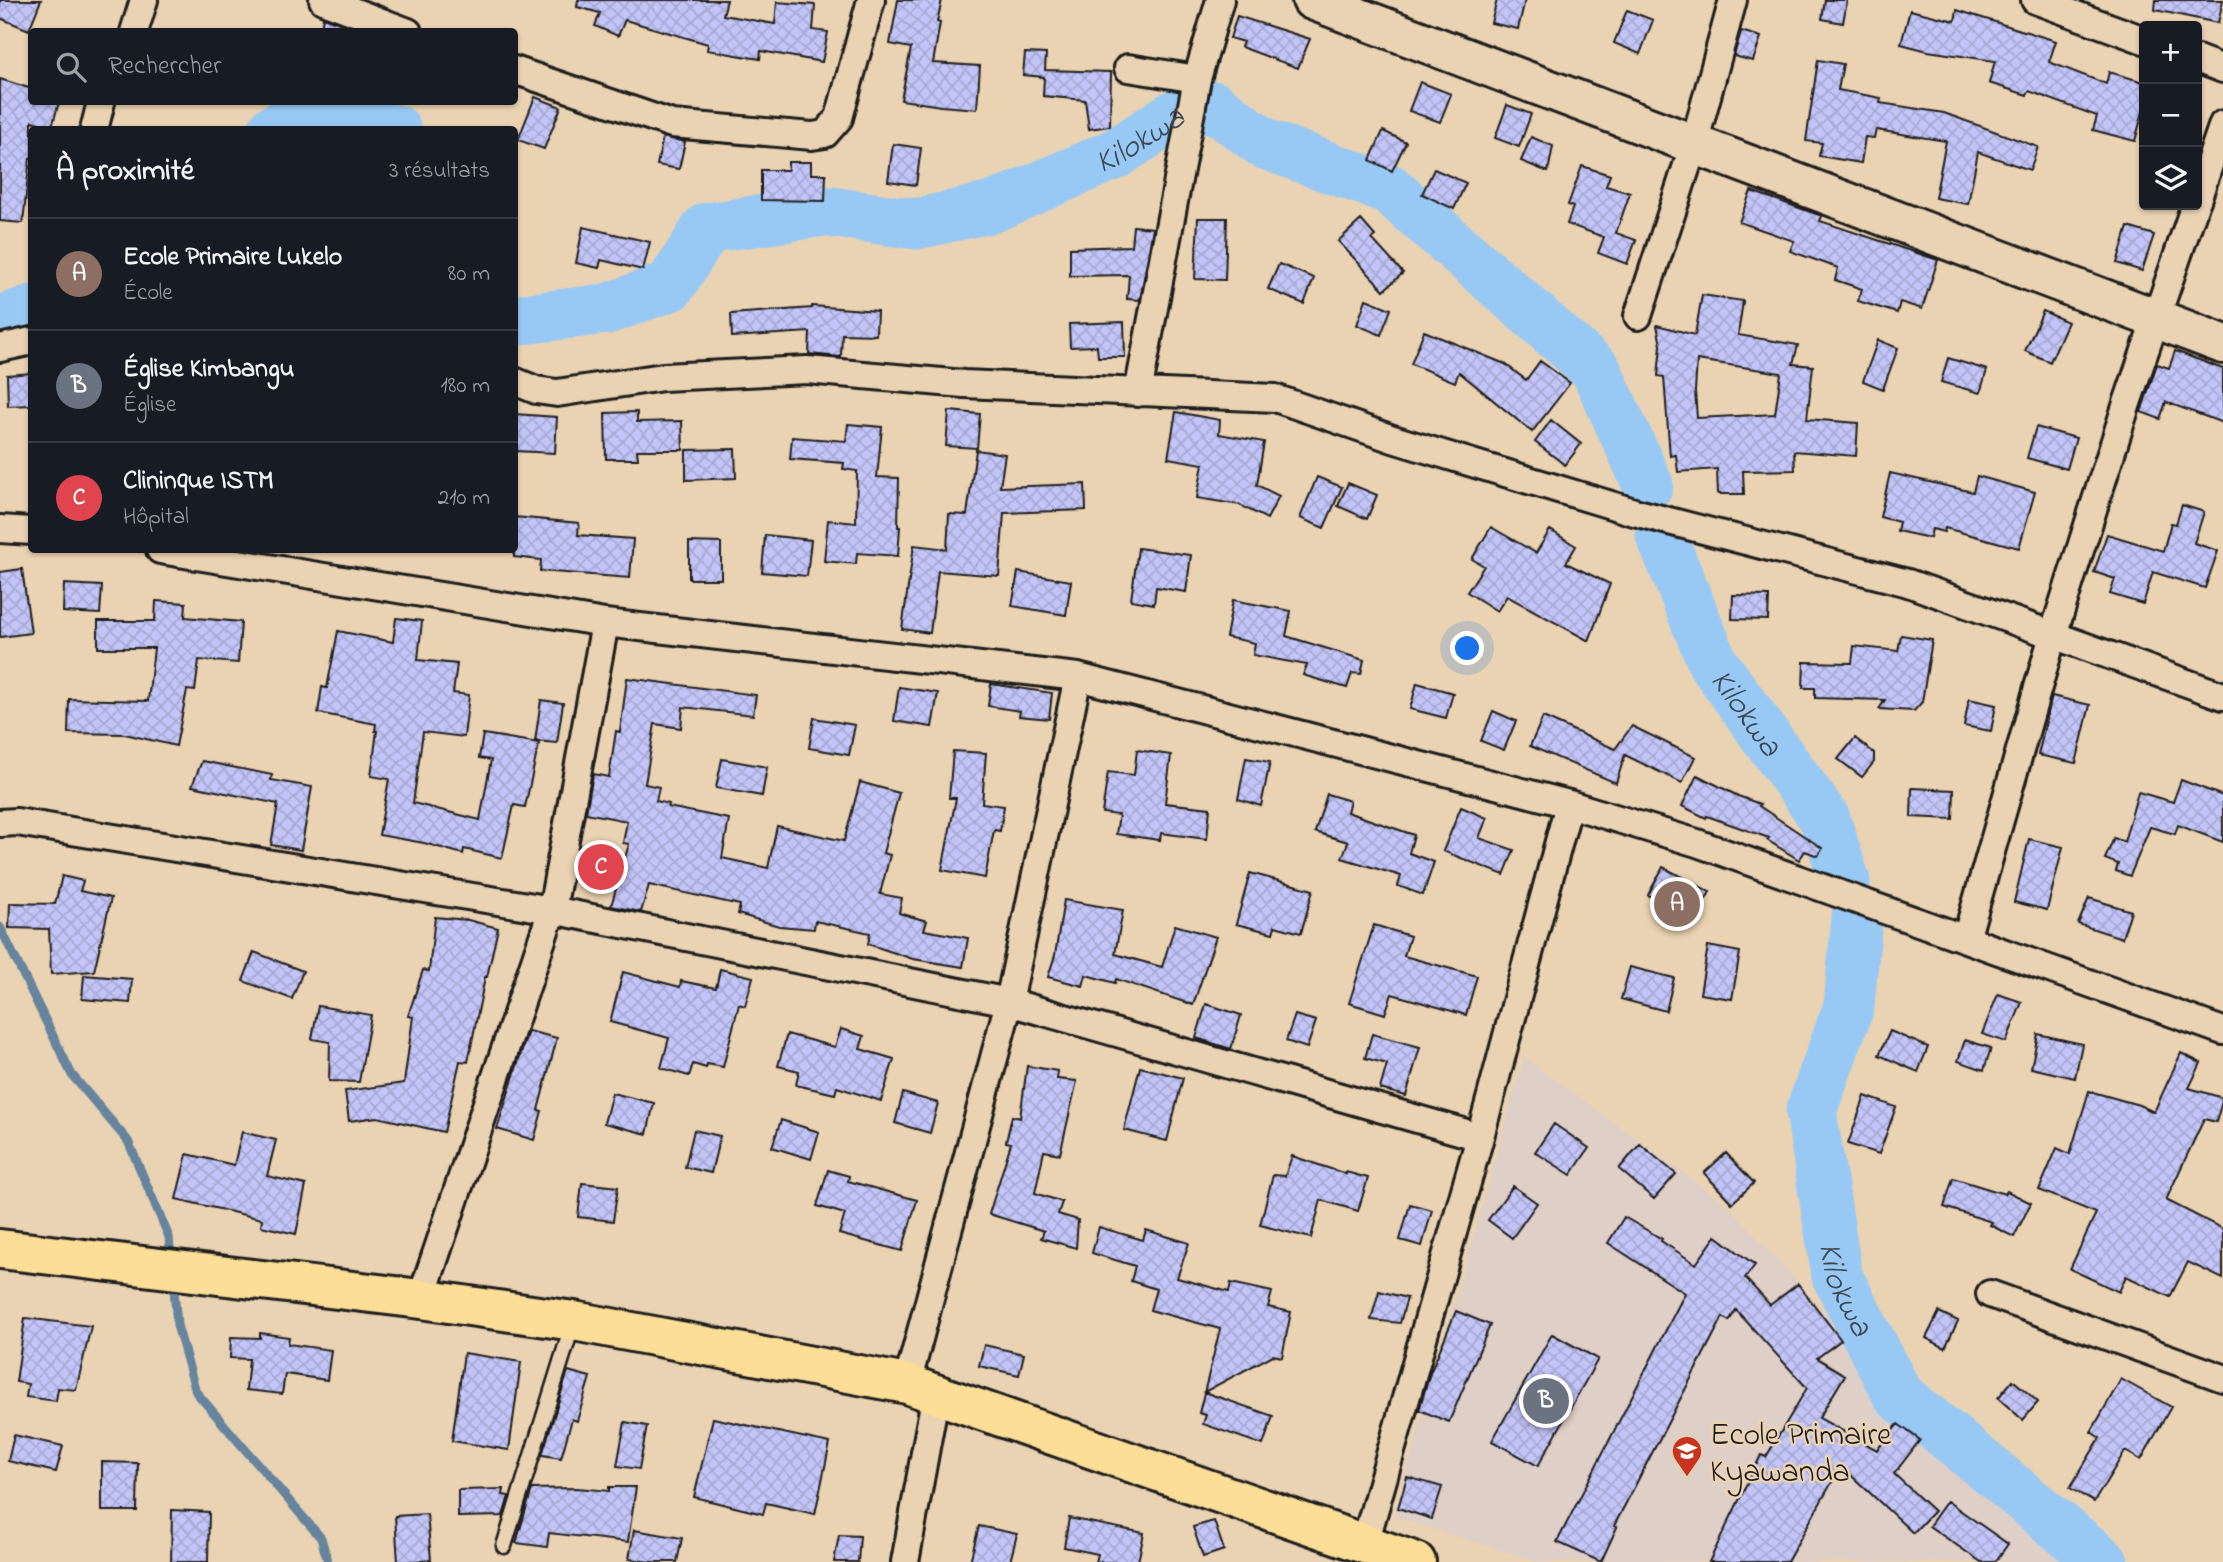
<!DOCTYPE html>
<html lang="fr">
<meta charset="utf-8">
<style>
body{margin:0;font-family:"Indie Flower",sans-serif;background:#20242c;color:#f1f3f6}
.controls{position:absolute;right:21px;top:21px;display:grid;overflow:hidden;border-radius:7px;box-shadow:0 2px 5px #0004}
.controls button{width:63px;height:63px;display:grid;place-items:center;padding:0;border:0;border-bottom:2px solid #363941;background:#171b24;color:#f1f3f6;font:35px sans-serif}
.you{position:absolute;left:1468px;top:649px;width:24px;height:24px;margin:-18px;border:5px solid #fff;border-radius:50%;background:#1a73e8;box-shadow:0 0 0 10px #1a73e833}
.badge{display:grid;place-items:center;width:46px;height:46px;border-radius:50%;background:#1a73e8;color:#fff;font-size:23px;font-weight:700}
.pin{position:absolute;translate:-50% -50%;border:4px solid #fff;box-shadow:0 2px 7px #0006}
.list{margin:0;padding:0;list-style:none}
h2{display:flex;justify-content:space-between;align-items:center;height:91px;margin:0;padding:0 28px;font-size:30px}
h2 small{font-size:23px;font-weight:400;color:#9ea1a6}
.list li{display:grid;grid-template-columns:46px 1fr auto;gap:21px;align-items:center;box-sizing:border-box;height:112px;padding:0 28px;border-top:2px solid #363941}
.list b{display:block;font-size:26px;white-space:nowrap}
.list p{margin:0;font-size:23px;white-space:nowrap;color:#9ea1a6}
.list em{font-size:23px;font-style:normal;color:#9ea1a6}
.icon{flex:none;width:38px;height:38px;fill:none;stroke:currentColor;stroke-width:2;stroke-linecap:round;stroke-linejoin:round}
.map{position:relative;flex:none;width:2223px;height:1562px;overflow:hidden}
.search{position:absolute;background:#171b24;box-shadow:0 2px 5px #0004;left:28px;top:28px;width:490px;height:77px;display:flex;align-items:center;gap:18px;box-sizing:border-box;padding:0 24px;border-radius:7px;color:#9ea1a6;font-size:26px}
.panel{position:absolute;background:#171b24;box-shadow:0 2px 5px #0004;left:28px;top:126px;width:490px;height:427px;border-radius:7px}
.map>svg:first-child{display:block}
.built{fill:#decfc7}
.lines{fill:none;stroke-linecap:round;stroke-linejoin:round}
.stream{stroke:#66849e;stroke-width:9}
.river{stroke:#98c9f4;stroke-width:51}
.building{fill:url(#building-cross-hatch);stroke:#1c1c1c;stroke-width:2;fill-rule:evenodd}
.lane-casing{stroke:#1c1c1c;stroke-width:19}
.street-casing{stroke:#1c1c1c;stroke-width:32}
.secondary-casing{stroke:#1c1c1c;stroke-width:44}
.primary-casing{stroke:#1c1c1c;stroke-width:44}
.lane{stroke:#ead3b2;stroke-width:14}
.street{stroke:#ead3b2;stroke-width:26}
.secondary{stroke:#ead3b2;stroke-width:38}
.primary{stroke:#fdde96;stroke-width:38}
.labels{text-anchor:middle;stroke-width:5;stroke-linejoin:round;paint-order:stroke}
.poi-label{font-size:32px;fill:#1c1c1c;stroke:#ead3b2;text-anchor:start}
.water-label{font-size:33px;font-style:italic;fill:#3b4752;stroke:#ead3b2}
</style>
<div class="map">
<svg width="2223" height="1562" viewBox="0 0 2223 1562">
<defs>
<pattern id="building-cross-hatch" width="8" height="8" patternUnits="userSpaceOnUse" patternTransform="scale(1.75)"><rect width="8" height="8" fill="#c3c5f8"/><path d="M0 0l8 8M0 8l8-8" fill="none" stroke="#a7a9d4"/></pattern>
</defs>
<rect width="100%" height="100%" fill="#ead3b2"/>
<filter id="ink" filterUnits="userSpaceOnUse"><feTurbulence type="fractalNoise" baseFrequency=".0143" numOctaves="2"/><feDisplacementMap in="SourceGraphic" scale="14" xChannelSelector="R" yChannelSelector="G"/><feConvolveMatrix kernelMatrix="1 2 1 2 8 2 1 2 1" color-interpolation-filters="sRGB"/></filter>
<g filter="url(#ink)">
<path class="built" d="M1524,1057l205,149 120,133 51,70 151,124 31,29h-543l-145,-46z"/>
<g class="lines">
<path class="stream" d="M0,927l72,148 56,66 41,96 2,23
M173,1278l4,47 19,67 125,146 7,24"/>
<g class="river">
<path d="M273,130l48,-26 52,22 23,4"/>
<path id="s1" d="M514,320l93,-11 63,-23 37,-58 116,-17 93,13 77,-17 122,-53 60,-39 38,-9 52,38 124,45 115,100 92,81 52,115"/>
<path d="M0,321l32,-11"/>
<path id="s2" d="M1661,535l52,128 112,156 20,63"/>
<path id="s3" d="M1857,917l-8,89 -38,105 26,165 61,119 205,167"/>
</g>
</g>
<path class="building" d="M0,0h41l-12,30 -29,-12z
M578,0h149l-4,15 52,9 2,-22 38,3 -2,25 15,2 -6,30 -61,-11 -1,8 -53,-9 1,-6 -83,-24 -7,16 -23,-10 5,-13 -23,-6z
M898,0h44l-5,22 3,1 -7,40 47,3 -3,43 -36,-3 -40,-6 10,-52 -21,-4z
M1497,0h28l-7,29 -27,-6z
M1825,0h22l-4,23 -21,-4z
M2156,0h67l-5,23 -63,-13z
M1627,10l26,10 -13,34 -26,-11z
M1910,10l45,11 2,-11 99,31 -7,21 57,22 3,-12 35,10v26l-9,33 -42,-11 4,-14 -68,-25 -2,4 -38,-12 6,-22 -67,-10 -27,-7z
M1237,16l73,23 -12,29 -57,-21 2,-5 -13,-4z
M323,17l24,9 -1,6h-26z
M1741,31l20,6 -8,24 -19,-5z
M1025,53l21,1 -1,16 66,2 -1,54 -21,3 -4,-29 -42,-4 1,-19 -21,-2z
M1818,60l25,4 -5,26 43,8 -1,5 64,10 94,34 -8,23 -52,-18 -10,52 -33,-6 11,-57 -70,-11 -2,8 -9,-1 -4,26 -42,-7 3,-13 -16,-2z
M0,79l32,10v13h27l-7,25 -20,-6v37h-2l-7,65 -23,-2z
M1420,82l31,12 -11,28 -31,-11z
M535,97l26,10 -17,42 -26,-9z
M1507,105l24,9 -12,33 -24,-9z
M1383,131l23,11 -14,29 -22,-11z
M663,137l22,5 -6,27 -22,-4z
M1531,137l22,9 -5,26 -27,-11z
M893,144l28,4 -5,37 -28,-4z
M788,162h23v12h15l-1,27 -64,-1v-30h27z
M1582,166l28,9 -4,11 24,7 -14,40 20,7 -9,24 -29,-11 6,-16 -37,-13 6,-17 -5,-2z
M1434,169l32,14 -12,26 -32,-15z
M1751,191l71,25 -2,5 118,39 -16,49 -22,-7 -3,11 -39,-12 4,-12 -27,-9 3,-12 -48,-17 4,-10 -55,-19z
M1198,218h29l-2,62 -30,-1z
M1361,220l14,16 -3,3 31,34 -19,17 -46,-49z
M1133,226l20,2 -13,72 -13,-1 2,-24 -59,1v-28l61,-2z
M583,227l67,15 -7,28 -42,-10 -2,8 -23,-5z
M2128,227l26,8 -12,36 -25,-8z
M1279,264l35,14 -10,26 -36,-15z
M1702,295l41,6 -5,34 60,10 -5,19 20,2 -6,53 51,4 -2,33 -62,-5 1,19 -52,1 1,23h-26l-1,-25 -39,3 -2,-17 -6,1 -6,-79 -6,-1 3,-31 -4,-20 38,10zM1697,360l84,13 -6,41 -78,4 -2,-27z
M1366,299l25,10 -10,26 -24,-10z
M812,306l65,5 -1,24 -34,-1 -1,23 -32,-3 1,-22 -78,5 -1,-23 81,-6z
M2043,311l25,11 -18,40 -25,-11z
M1124,322l1,35h-27l-1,-11 -27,1 -1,-23z
M1424,331l81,33 21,16 14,-19 30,22 -38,49 -73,-60 -4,10 -44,-18z
M1878,340l20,8 -15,41 -20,-8z
M2175,351l48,18v54l-57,-21 -6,17 -19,-7 16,-48 12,4z
M1948,358l39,12 -7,23 -39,-11z
M32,373v32l-24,1 -1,-31z
M949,411l31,3 -3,34 -31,-2z
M637,412v10l45,-1 1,29h-46l1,9h-32l-1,-46z
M1176,412l44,8 -1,14 45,8 -7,43 22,11 -12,23 -27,-14 -43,-7 6,-34 -35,-6z
M514,414l43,3 -2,36 -41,-2z
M1551,420l30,24 -16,21 -30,-23z
M848,424l34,3 -5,50 22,1 -1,49h2l-2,29 -41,-3 -1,11 -32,-3 4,-41 28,3 1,-52 -14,-2 1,-6 -54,-4 2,-22 54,4z
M2036,427l40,11 -9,31 -40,-11z
M735,449l1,29 -50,2v-30z
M976,450l29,4 -5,33 85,-3 1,26 -82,3 -5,63 -61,-5 -8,62 -28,-4 12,-84 33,4 2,-35 18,1z
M1890,473l83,19 4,-16 58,16 -16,56 -74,-20 -1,4 -12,-3 -2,9 -33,-7 2,-9 -19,-5z
M1317,477l25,10 -18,41 -24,-10z
M1348,483l29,12 -10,24 -29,-13z
M2182,505l22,7 -10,31 24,8 -13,37 -52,-16 -10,32 -33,-10 5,-15 -21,-7 13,-38 56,17 8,-28 5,1z
M514,517l65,6 -1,12 55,4 -3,39 -90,-7 1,-11 -27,-3z
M1491,527l45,26 14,-23 26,16 -10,17 44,21 -21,57 -82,-45 -10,15 -30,-19 17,-26 -12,-7z
M765,535l46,5 -4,36 -45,-4z
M689,542l32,1v36h-32z
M1138,548l53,7 -5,37 -30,-5 -2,17 -23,-4z
M22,569l9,64 -31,4v-65z
M1018,572l53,9 -5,34 -54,-9z
M64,584l38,2 -2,28 -37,-2z
M1733,595l36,1 -1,24 -36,-1z
M1233,600l58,11 -5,25 78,24 -3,14 -9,-1 -5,15 -44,-13 4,-10 -54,-10 2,-12 -29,-6z
M156,601l30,2 -1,14 56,5 -3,41 -39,-3 -4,31 -8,-1 -11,56 -51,-12 -57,-1 1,-34 79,2 6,-53h-56v-27h57z
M396,618l26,3 -4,39 39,4 -4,29 16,2 -5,42 -41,-5 -10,71 67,17 11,-60 -12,-2 4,-24 56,9 -14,64 -11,-2 -12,53 -38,-9 -1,5 -39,-11 -45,-8 10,-56 -18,-3 6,-45h-2l1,-7 -58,-11 4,-26 5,1 11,-57 55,11z
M1901,635l31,5 -10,62 -8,9 -35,-2 6,-9 -70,-2v-10h-12l1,-26 48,1 2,-17 44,5z
M627,678l129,17 -3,20 -70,-8 -2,21 -26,-4 -10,60 14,3 -3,14 13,3 -1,3 61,12 -7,39 46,10 9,-42 67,15 16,-59 39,11 -16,60 7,2 -10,39 22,4 -3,15 28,8 -3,9 44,8 -5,29 -50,-8 -45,-15 2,-11 -55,-12 -1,8 -35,-3 -41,-12 2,-9 -91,-20 -8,27 -30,-6 18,-62 -6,-1 4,-22 -41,-8 7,-39 16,3 7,-46 4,1z
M1417,683l36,10 -7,25 -36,-9z
M991,684l61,9 -3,26 -30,-3 1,-5 -32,-5z
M899,687l39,6 -6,34 -38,-6z
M2052,696l38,9 -14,58 -38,-8z
M1969,699l27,6 -5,26 -27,-5z
M541,700l22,3 -6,40 -22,-2z
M1493,711l23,10 -12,29 -23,-9z
M1543,717l72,32 17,-23 63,31 -13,26 -57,-28 -9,28 -86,-37z
M814,718l41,7 -6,30 -40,-7z
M1855,738l19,15v9l-12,15 -24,-18z
M1137,750l34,5 -6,48 45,5 -3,31 -46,-6 -1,7 -44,-6 3,-19 -17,-2 6,-41 26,3z
M953,751l33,2 -4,50 22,3 -4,25 -6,-1 -9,48 -43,-8 14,-72h-7z
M1246,758l24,4 -9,44 -23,-7z
M722,759l45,8 -5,29 -46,-8z
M202,761l70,14 -1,5 41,7 -11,63 -30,-5 7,-41 -86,-18z
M1697,775l41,21 22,8 -1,2 63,42 -4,8 -13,-5 -6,9 -32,-20 2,-2 -62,-22 -1,2 -24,-12z
M2181,780l42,16v46l-45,-17 -3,9 -25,-7 -20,49 -14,-5 2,-7 -13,-5 9,-21 10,4 14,-50 35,10z
M1912,788l42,2 -1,29 -42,-2z
M1327,794l23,7 -3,11 67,23 -5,18 25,9 -11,33 -25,-9 3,-10 -59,-18 6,-16 -33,-10z
M1461,807l26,11 -8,20 35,12 -10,25 -61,-24z
M2029,839l34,8 -16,63 -33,-8z
M1663,867l47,25 -16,28 -46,-25z
M1250,873l63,17 -12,43 -26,-7 -2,7 -37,-9z
M62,876l21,5 -3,10 31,7 -17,73 -43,3 -2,-45 -40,-1 1,-25 45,1z
M2089,898l42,13 -9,27 -44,-14z
M1064,900l59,10 -8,44 47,13 13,-42 41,12 -23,68 -77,-26 -1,4 -29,-8 -3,11 -35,-9 7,-22z
M435,917l33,3 30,8 -11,49h-2l-17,85 -8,-1 -16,71 -67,-15 -28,4 -4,-30 59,-8 9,-66 -5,-1 15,-46 6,1z
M1374,925l36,11 -6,20 73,20 -11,39 -74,-21 -7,20 -36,-11z
M1708,946l32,6 -8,47 -32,-5z
M254,952l49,19 -11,28 -49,-18z
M1630,967l44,11 -8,33 -45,-12z
M720,969l33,8 -8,29 -6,-2 -16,63 -16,-3 -1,4 -13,-4 -4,12 -28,-8 8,-30 -59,-16 13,-50 57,15 1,-6 35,7z
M84,975l48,4 -2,24 -48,-4z
M1998,994l24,8 -16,40 -24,-8z
M1206,1004l35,11 -10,34 -35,-11z
M318,1006l53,9 -12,67 -30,-1 1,-39 -18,-3z
M1295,1015l21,6 -9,27 -21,-7z
M841,1029l23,7 -4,13 34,10 -13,42 -44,-14 -2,7 -39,-9 3,-14 -21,-5 9,-32 48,13z
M528,1031l29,7 -19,72 4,1 -8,29 -37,-11z
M1890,1031l38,16 -10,25 -39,-17z
M1372,1034l48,13 -14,49 -26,-7 7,-25 -22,-6z
M2038,1034l44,10 -7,34 -44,-10z
M1965,1040l26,8 -7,22 -26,-9z
M2181,1053l20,10 -12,25 34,10 -7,24 -12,-3 -38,81 57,29v50l-35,-17 -18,35 -44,-21 -7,16 -49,-23 26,-56 -57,-23 18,-42 13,6 19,-63 50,14 15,7z
M1027,1066l31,5 -1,8 20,2 -17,73 -16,-3 -9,42 27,9 -4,12 20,6 -2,28 -35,-10 3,-7 -55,-17 22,-71 -5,-1 6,-26 8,2z
M1140,1067l43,11 -16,63 -43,-11z
M612,1093l42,10 -7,31 -43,-11z
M903,1093l35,10 -8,30 -35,-10z
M1865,1096l31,11 -17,47 -31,-10z
M781,1120l38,12 -8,27 -39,-12z
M1554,1124l35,24 -18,27 -36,-23z
M694,1130l26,6 -9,37 -26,-6z
M242,1132l34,8 -9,36 39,9 -10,49 -35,-8 1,-7 -86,-20 11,-45 47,11z
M1640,1144l36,30 -22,25 -35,-30z
M1726,1153l28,30 -22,20 -28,-30z
M1292,1156l54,18v-2l22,6 -10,33 -37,-11 -10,38 -51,-13 13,-50 12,1z
M828,1170l21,6 -1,5 69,19 -15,51 -63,-17 6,-20 -28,-8z
M1953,1178l52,16 2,-3 24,12 -17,34 -24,-12 2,-3 -48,-15z
M582,1183l36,4 -5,34 -35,-4z
M1513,1186l24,17 -25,35 -24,-18z
M1410,1204l22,6 -10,36 -22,-6z
M1624,1217l38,22 -1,2 35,23 20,-28 39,29 -10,13 25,27 28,-21 43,56 -24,18 28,17 -26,43 58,32 21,-26 22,16 -26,34 40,37 -21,22 -72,-67 -54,96h-78l52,-107 5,2 41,-69 -71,-78 -7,11 -6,-4 -109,209 3,1 -16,35 -44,-20 128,-249 -77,-50z
M1099,1227l44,13 3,-10 43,13 -12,35 52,14 2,-9 41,9 -4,15 23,5 -9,45 -9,-2 -69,37 69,24 -10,29 -60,-21 3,-9 -7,-2 21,-84 -70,-19 6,-21 -25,-8 4,-15 -43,-13z
M1379,1291l28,7 -7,25 -29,-3z
M1456,1311l34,14 -41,97 -30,-12 11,-37z
M1939,1312l19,9 -13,27 -19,-10z
M25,1318l66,8 -15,64 -18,-2 -2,13 -30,-4 2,-13 -12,-2z
M260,1333l29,4 -1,7 43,6 -4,30 -42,-6 -3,20 -36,-4 3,-31 -19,-1 1,-21 29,1z
M1552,1334l46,25 -60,107 -46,-25z
M984,1345l40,9 -5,21 -40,-9z
M464,1353l57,9 -12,88 -57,-9z
M568,1371l22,6 -13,44 -5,-2 -11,39 -19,-3z
M2121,1379l50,28 -30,53 -16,-9 -31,51 -24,-14 30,-50 -9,-6z
M2013,1380l25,22 -15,18 -25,-22z
M713,1418l117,25 -15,71 -49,-11 -3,11 -69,-17z
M625,1422l22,4 -8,43 -22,-3z
M14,1435l49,11 -7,26 -48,-11z
M102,1462l36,1 -1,48h-35z
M1407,1477l35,10 -10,32 -34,-11z
M609,1487h27l-8,55 -79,-9 -2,14 -31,-4 16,-54 45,-1 32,3z
M504,1489l-1,6 6,1 -6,20 -45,1v-27z
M1947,1501l61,43 -13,18h-14l-52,-36z
M172,1510l37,2 -1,50h-37z
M427,1514l4,46 -33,2 -3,-46z
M1069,1518l75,15 -6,29h-42l2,-8 -34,-7z
M1214,1521l10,29 -21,7 -10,-30z
M979,1526l38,8 -7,28h-40z
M634,1530l48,8 -5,24h-27l-21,-3z
M839,1535l21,1 -2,26h-24z"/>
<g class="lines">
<g class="lane-casing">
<path id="lane" d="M504,1546l69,-223"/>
</g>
<g class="street-casing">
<path id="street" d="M323,0l85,32
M2035,0l109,40
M134,32l10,-32
M2197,59l26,10
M1128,68l69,11 23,-79
M514,70l158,54 140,12 13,-2 14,-16 32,-118
M94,130l7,-28
M2197,200l26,-76
M1638,316l56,-172 39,-144
M0,348l32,-7
M514,381l22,9 21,3 106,-16 144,-7 157,14 311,14 118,41 241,73 274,71 315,113
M1138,393l59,-314
M0,529l32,2
M160,550l445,73 473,54 491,127 128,39 526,188
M0,823l17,-1 535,88 457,92 471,135
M1966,939l87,-304 74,-232 68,-198
M1990,1294l233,84
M421,1299l131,-389 53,-287
M907,1384l102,-382 69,-325
M1365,1543l115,-406 89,-333
M905,1562l31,-169"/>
</g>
<g class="secondary-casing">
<path id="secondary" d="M1312,0l911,344"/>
</g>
<g class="primary-casing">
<path id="primary" d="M0,1249l421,50 153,22 333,63 509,178"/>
</g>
<use href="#lane" class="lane"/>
<use href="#street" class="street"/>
<use href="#secondary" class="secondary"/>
<use href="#primary" class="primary"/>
</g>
</g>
<defs>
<g id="school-pin" transform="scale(1.575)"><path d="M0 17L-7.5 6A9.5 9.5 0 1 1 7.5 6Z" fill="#c8321e" stroke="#ead3b2"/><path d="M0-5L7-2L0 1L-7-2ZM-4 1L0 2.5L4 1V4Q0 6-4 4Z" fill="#fff"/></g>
</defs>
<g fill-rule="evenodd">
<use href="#school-pin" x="1687" y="1451"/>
</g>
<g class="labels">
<g class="poi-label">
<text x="1710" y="1444">Ecole Primaire<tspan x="1710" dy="37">Kyawanda</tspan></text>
</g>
<g class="water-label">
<text dy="12" stroke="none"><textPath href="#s1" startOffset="681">Kilokwa</textPath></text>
<text dy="12" stroke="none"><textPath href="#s2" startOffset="198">Kilokwa</textPath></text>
<text dy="12" stroke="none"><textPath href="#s3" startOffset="383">Kilokwa</textPath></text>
</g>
</g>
</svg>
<div class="controls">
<button>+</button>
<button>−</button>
<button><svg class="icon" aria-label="layers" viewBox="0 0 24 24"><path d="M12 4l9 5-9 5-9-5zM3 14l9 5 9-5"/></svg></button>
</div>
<div class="you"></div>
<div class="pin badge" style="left:1677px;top:904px;background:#8d6e63">A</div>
<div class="pin badge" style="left:1546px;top:1401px;background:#6b7280">B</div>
<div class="pin badge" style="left:601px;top:867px;background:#e0444e">C</div>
<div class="search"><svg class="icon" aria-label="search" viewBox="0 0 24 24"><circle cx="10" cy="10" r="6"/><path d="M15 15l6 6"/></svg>Rechercher</div>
<section class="panel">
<h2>À proximité<small>3 résultats</small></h2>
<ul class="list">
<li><span class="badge" style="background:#8d6e63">A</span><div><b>Ecole Primaire Lukelo</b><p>École</p></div><em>80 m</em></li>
<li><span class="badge" style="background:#6b7280">B</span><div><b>Église Kimbangu</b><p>Église</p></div><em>180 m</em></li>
<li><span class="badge" style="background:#e0444e">C</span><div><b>Clininque ISTM</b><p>Hôpital</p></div><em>210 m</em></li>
</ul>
</section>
</div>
